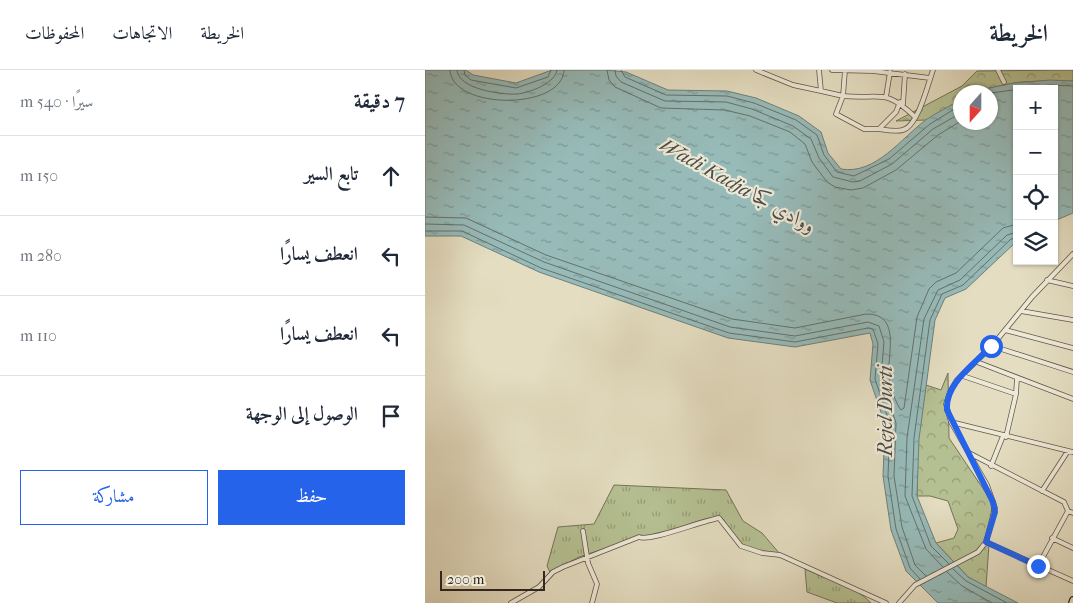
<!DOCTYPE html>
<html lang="ar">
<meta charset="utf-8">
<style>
body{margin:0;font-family:"IM FELL French Canon",Amiri,serif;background:#f2f2f3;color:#1f2937;direction:rtl}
.controls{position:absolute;right:15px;top:15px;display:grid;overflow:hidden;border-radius:0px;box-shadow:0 1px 4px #0004}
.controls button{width:45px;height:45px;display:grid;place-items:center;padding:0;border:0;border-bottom:1px solid #e0e1e3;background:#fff;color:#1f2937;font:25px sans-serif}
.compass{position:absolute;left:528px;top:15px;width:45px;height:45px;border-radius:50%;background:#fff;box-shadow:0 1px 4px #0004;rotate:201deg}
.scale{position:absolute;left:15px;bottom:12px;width:105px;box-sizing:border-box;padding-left:5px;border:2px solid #35261e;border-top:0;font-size:14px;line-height:18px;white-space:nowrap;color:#35261e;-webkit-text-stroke:4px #ede9d7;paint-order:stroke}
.stop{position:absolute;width:15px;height:15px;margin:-11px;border:4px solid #2563eb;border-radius:50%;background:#fff}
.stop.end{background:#2563eb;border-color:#fff;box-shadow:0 1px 5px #0008}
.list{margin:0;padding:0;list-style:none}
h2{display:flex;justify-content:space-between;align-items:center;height:65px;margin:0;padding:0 20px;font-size:21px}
h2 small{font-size:16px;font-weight:400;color:#747a83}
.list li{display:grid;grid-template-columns:32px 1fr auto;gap:15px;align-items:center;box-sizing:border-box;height:80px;padding:0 20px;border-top:1px solid #e0e1e3}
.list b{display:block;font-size:19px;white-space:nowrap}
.list em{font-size:16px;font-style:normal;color:#747a83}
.actions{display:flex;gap:10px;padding:15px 20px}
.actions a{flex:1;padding:11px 0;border:1px solid #2563eb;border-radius:0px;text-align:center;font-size:18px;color:#2563eb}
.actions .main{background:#2563eb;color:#fff}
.icon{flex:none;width:28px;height:28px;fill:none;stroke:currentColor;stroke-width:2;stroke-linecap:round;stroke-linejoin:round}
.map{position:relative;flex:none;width:648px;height:533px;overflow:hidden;direction:ltr}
header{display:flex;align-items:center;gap:30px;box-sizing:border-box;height:70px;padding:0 25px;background:#fff;border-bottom:1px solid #e0e1e3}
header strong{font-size:24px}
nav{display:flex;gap:28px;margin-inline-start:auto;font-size:18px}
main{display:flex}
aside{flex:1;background:#fff}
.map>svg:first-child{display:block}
.grass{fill:url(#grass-tufts);stroke:#757358}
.forest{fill:url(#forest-crowns);stroke:#757358}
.water{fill:url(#water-ripples);stroke:#707f7b}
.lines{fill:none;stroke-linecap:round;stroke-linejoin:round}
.shore{stroke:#66706c;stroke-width:1}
.street-casing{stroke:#615447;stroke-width:5.5}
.secondary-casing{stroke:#35261e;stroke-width:8}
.street{stroke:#ede9d7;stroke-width:4}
.secondary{stroke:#ede9d7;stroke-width:5.5}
.route{stroke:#2563eb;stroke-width:6}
.labels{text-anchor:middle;stroke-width:4.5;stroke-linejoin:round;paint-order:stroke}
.water-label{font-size:20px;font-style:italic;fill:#4e4b45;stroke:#ede9d7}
</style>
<header>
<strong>الخريطة</strong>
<nav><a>الخريطة</a><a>الاتجاهات</a><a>المحفوظات</a></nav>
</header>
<main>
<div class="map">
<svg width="648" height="533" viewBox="0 0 648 533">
<defs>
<pattern id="grass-tufts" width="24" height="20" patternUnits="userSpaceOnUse" patternTransform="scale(1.25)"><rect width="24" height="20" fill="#b5c092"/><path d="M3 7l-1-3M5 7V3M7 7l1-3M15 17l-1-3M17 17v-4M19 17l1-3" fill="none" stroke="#949c77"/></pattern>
<pattern id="forest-crowns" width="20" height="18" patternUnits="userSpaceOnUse" patternTransform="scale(1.25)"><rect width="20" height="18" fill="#b5c092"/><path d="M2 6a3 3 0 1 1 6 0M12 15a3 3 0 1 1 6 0" fill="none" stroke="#949c77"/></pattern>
<pattern id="water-ripples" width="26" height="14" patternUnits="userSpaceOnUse" patternTransform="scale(1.25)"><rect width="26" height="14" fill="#97bbb9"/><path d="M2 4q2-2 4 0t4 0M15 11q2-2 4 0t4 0" fill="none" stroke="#7c9896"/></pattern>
</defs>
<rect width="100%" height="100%" fill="#e4ddc1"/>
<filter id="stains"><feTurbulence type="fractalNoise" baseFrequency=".004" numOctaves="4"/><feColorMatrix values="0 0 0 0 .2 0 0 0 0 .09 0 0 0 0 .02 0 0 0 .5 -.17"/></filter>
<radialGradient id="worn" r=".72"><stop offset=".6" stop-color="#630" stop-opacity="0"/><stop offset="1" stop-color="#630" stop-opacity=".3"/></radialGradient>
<path class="grass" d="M189,415l112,5 17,31 19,12 18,21c-33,-3 -40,-7 -57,-35 -20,-8 -61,23 -84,18l-60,20 -29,15 -3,-6 11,-39 36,-3z
M380,499c24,11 48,15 66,34h-34l-30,-11z"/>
<path class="forest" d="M648,0v11c-20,1 -38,-1 -59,2 -18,3 -36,9 -53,9l-1,8 -33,20 -31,1 66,-35 15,-15z
M523,303l1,65 43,64 -6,85 -18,-10 -32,-34 18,-5 4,-9 -10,-28 -18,-5h-13l1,-57 8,-54 15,5z"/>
<path class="water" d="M0,0h41l7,5 43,8 36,-13h53l21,2 42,18 59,1 29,7 43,18 22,16 7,21 13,16c35,6 60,-31 86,-50 11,-7 23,-13 33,-19l1,22h30v-30h-19l3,-1 39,-8 36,-3 23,1v132l-19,8v-132h-37v152l-51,48 -21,9 -10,22 -16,119 -2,57 19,47 32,34 50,26h-80l-32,-32 -15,-41 -8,-54 2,-52 -15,-44 3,-36 -3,-11 -75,14 -67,-9 -189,-66 -78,-36h-36z"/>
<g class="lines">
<path class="shore" d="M25,0c1,40 113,41 114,0
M32,0c1,19 44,25 60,24 12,-1 39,-11 40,-24
M39,0l1,5 6,5 45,8 32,-11 3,-7
M182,0l2,10 6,7 46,21 64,2 25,6 40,16 15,12 7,18 15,20 8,5 16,3 12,-2 33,-18 42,-35 23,-14
M190,0l1,6 5,6 44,19 61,1 26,7 41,17 18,13 8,19 14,19 20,5 7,-1 32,-17 41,-35 28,-16
M196,0l4,7 41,18 61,1 27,7 42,17 21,15 7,20 13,17 17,4 35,-17 41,-35 31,-19
M566,23l59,-8 23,1
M0,147l41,1 80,37 186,64 63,9 71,-14c37,-1 20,44 23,64 1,8 7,26 12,32l3,-2 13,-91 12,-28 7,-7 20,-9 47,-45 14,-4
M0,154l39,1 80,37 186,65 65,9 73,-14 11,4 5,16 -3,36 15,45 -2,53 8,51 13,38 11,11
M0,161h37l79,37 188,65 66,9 73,-14 5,1 5,15 -3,35 15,45 -2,52 8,53 14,39 10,11
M524,494l-18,-18 -19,-50 2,-58 16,-118 12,-26 21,-9 48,-46 6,-1
M518,497l-17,-18 -21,-53 2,-58 17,-119 14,-29 22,-10 47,-45 10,-3
M528,499l13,12 41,22
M522,502l15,14 30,17"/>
<g class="street-casing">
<path id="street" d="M331,0l37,15 28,6
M394,0l2,21 22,5 2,-26
M407,0l41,1 57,7
M573,0l6,12
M461,27l4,-25
M475,32l-4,10 -17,17h-15l-28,-15 7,-18c37,4 41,-9 72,21
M478,34l2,-30
M454,59c7,1 17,3 24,1 15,-4 25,-46 30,-60
M622,210l26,6
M596,241l52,9
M580,260l68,18
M567,276l81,26
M552,292l96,37
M538,306l53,18
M526,352l122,30
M581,367l10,-43 1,-16
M544,383l95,49 4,9 5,2
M566,396l12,-30
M617,421l26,-40
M158,461l5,32 9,21 -5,19
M627,468l21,10
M561,472l87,39
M613,496l30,-55
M86,533l28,-16 14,-15 10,-5 76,-30c11,5 62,-16 80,-19l22,28 21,7 18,2 106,48
M474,533l16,-18 63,-33 8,-10 9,-34 -8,-23 -36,-63 -5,-18 4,-12 7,-12 35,-34 40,-49 41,-43"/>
</g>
<g class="secondary-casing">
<path id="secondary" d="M647,533l1,-3"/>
</g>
<use href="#street" class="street"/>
<use href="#secondary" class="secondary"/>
</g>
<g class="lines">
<path class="route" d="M566,276c-17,19 -46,37 -44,64l46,92 2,10 -9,30 52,24"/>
</g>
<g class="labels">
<g class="water-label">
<text transform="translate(313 115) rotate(29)" y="7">Wadi Kadja ووادي كجا</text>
<text transform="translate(460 341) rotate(-90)" y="7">Rejel Durti</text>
</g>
</g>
<rect width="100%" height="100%" filter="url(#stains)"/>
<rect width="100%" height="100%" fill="url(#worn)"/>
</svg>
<div class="controls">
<button>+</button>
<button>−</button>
<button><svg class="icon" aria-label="locate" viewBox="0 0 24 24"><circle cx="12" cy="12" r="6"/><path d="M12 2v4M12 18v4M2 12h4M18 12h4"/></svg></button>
<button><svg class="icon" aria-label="layers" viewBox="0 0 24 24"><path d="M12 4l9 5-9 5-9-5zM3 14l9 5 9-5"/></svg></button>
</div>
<svg class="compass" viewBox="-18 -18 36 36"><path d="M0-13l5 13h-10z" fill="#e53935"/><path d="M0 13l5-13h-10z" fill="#747a83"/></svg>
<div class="scale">200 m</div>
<div class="stop" style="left:566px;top:276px"></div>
<div class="stop end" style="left:613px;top:496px"></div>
</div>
<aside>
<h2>7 دقيقة<small>سيرًا · 540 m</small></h2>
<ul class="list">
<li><svg class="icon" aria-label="ahead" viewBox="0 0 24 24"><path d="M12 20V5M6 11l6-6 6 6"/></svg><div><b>تابع السير</b></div><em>150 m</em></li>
<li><svg class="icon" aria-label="left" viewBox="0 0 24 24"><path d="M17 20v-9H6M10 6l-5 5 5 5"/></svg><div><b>انعطف يسارًا</b></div><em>280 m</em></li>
<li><svg class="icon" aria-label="left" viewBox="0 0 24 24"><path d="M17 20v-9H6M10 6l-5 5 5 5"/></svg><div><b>انعطف يسارًا</b></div><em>110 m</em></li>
<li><svg class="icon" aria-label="arrive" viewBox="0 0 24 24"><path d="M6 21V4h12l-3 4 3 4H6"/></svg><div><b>الوصول إلى الوجهة</b></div></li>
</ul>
<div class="actions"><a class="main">حفظ</a><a>مشاركة</a></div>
</aside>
</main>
